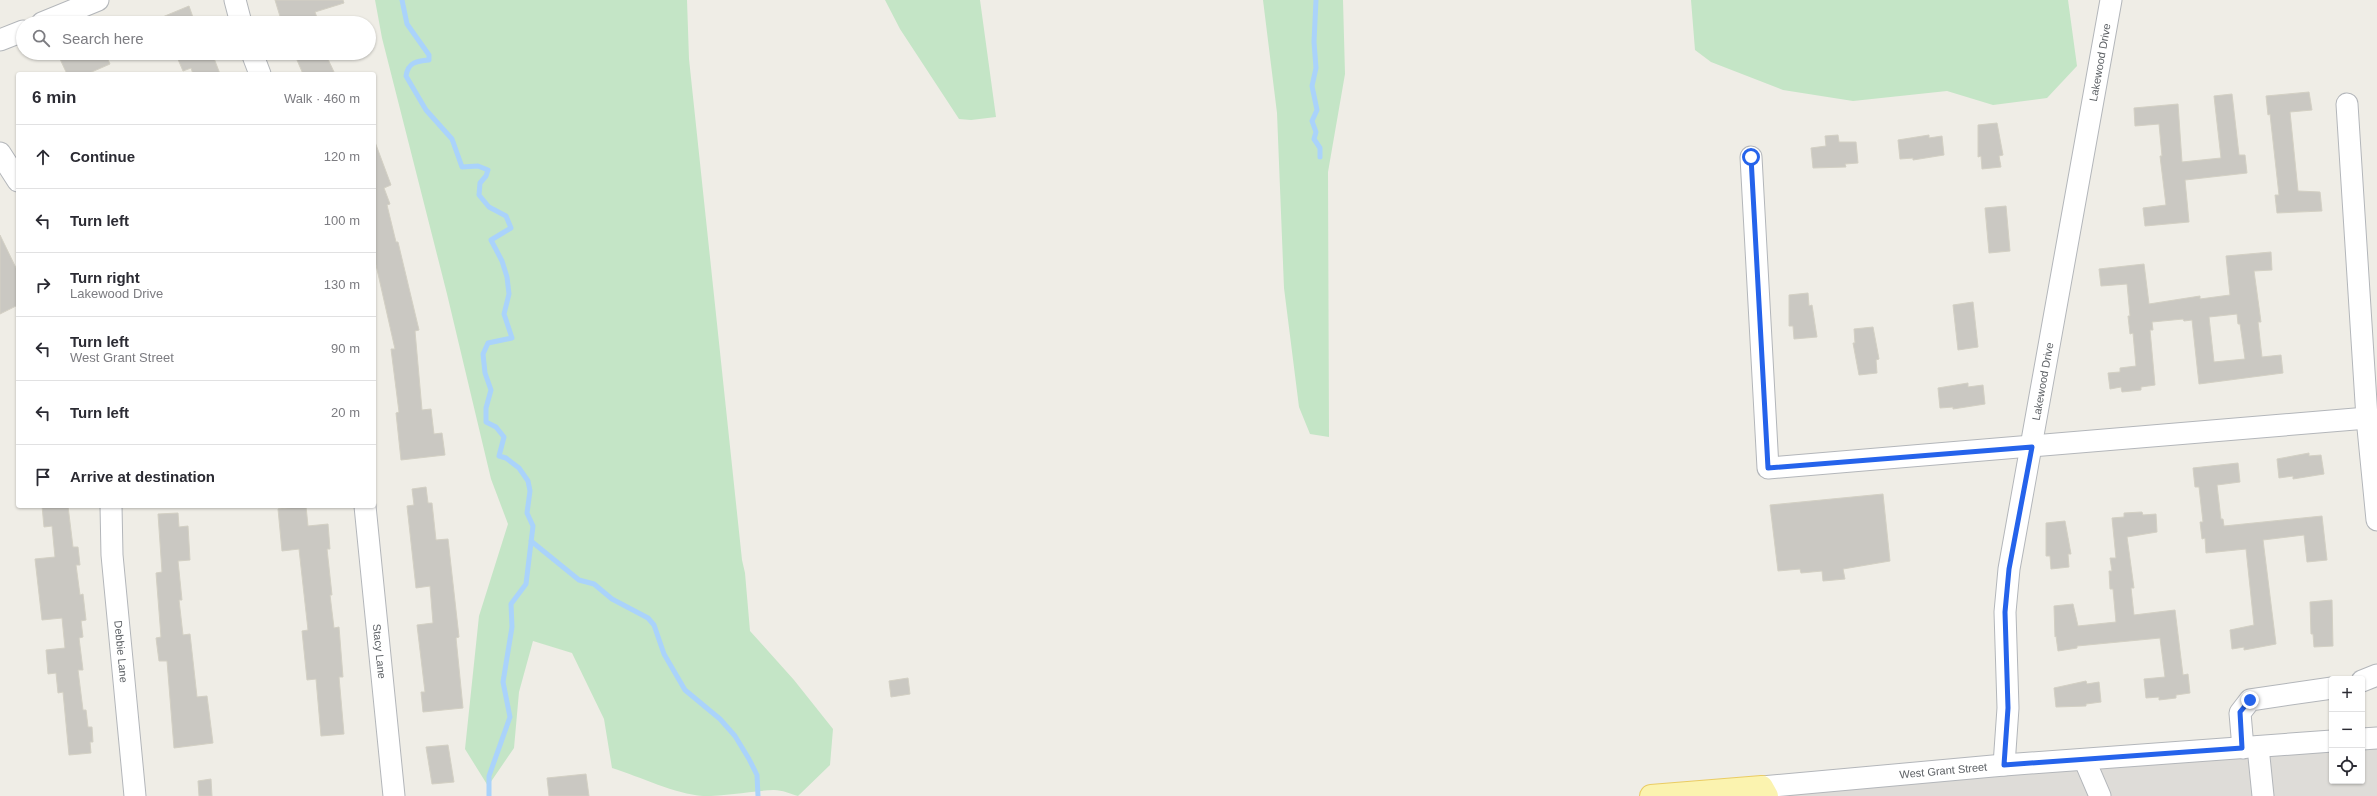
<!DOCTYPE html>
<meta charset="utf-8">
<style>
body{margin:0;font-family:Arial,sans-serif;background:#f7f7f7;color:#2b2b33}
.controls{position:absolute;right:12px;bottom:12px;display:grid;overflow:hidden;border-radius:4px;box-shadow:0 1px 3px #0004}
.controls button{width:36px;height:36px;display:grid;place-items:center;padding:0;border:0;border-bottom:1px solid #e1e1e2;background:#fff;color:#2b2b33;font:20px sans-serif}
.stop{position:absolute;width:12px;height:12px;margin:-9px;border:3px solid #2563eb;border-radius:50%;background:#fff}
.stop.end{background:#2563eb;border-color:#fff;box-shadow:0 1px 4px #0008}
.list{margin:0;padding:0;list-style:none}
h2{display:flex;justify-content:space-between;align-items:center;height:52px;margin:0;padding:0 16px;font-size:17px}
h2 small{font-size:13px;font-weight:400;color:#7c7c81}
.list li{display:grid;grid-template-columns:26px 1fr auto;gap:12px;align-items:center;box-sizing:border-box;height:64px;padding:0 16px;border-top:1px solid #e1e1e2}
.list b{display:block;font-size:15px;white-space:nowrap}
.list p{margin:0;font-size:13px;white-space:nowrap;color:#7c7c81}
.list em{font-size:13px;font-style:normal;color:#7c7c81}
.icon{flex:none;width:22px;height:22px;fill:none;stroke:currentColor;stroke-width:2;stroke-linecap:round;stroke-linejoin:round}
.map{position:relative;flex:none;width:2377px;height:796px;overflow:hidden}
.search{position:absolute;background:#fff;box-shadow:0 1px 3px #0004;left:16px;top:16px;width:360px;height:44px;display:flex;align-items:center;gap:10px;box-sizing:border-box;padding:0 14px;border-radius:22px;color:#7c7c81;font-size:15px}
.panel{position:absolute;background:#fff;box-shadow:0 1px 3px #0004;left:16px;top:72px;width:360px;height:436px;border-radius:4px}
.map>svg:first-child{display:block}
.industrial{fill:#dedcd8}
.green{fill:#c4e5c6}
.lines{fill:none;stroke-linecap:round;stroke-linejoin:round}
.stream{stroke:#aad3fb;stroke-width:5}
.building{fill:#cac8c2;stroke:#d3d0c4;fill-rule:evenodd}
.minor-casing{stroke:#b3b6ba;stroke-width:23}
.major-casing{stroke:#eacc63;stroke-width:24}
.minor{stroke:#fff;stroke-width:21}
.major{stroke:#fbf3af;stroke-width:22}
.route{stroke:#2563eb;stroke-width:5}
.labels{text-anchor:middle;stroke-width:3;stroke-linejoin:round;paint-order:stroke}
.street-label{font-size:11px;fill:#5d6165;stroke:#fff}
</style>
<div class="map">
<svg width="2377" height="796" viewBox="0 0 2377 796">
<rect width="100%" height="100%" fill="#efede6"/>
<path class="industrial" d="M2377,738v58h-610l565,-54v39h30v-42z"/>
<path class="green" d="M375,0h312l2,59 53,501 3,13 5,58 44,49 39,49 -3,36 -32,31c-7,-2 -16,-6 -24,-6 -24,1 -46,6 -71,6 -28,-2 -62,-19 -91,-28l-8,-49 -32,-66 -39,-12 -14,51 -5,56 -26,38 -23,-37 14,-133 29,-92 -17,-45 -44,-185 -65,-256z
M885,0h95l16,117 -25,3 -12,-1 -59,-90z
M1263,0h80l2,74 -17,98 1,265 -19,-3 -11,-27 -15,-119 -7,-175z
M1691,0h377l9,66 -30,32 -54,7 -46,-14 -94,10 -70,-11 -72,-28 -16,-12z"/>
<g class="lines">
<path class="stream" d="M402,0l5,24 22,31v5c-12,1 -21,2 -23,16l20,34 26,29 10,28 16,-1 10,4 -2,6 -6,7 -1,12 10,12 17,9 5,12 -20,12 11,21 5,16 2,17 -5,20 8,24 -24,5 -5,11 2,19 6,17 -5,18v14l10,5 8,10 -5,19 7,2 13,10 9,13 2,10 -3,22 6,13 -7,58 -15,20 1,23 -9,55 7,35 -21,59v20
M1316,0l-2,42 2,26 -4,18 5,24 -5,11 4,11 -2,7 6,9v9
M531,541l48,39 15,4 18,15 36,19 6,7 10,29 21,36 35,29 15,17 14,23 8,16 1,21"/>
</g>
<path class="building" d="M275,0h68l1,3 -29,9 4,11h-37z
M189,6l6,17h-47z
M74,53h31l5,11 -23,10h-20l-7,-15z
M188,53h24l8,21h-27l-2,-6 -8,3 -6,-14z
M294,53h31l10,21h-32z
M2309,92l3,18 -22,2 8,79 22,1 2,19 -45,2 -2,-18h4l-9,-81 -2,1 -2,-19z
M2232,94l7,61h6l2,18 -62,7 4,42 -44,4 -2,-18 23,-3 -6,-49h2l-3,-32 -24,2 -1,-18 44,-4 4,58 39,-4 -7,-62z
M1997,123l6,32 -4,1 2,11 -19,2 -1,-13 -3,1v-32z
M1838,135l1,7h17l2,21 -13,1 1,3 -33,1 -2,-20 15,-2 -1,-10z
M1929,135v3l13,-2 2,19 -31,5v-2l-13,1 -2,-19z
M375,142l16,43 -7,3 6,16 -3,1 9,37h2l21,88 -4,1 7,79 9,-1 3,25 8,-1 3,22 -44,5 -5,-47 3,-1 -8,-63h4l-21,-93z
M2006,206l4,45 -21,2 -4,-45z
M0,235l18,37v33l-18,9z
M2271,252l1,18 -18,1 7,51h-3l4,35 19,-2 2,18 -84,11 -7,-64 -8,1 -1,-2 -31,3 1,8h-3l5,55 -14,2v3l-19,2 -1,-5 -11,2 -2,-16 12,-1v-4l16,-2 -3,-33 -3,1 -2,-18h2l-3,-32 -26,2 -2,-17 45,-5 5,40 51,-8v3l30,-4 -4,-39zM2237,314l1,10h2l5,35 -31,3 -5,-45z
M1808,293l1,13 3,-1 5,32 -23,2 -1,-13h-4v-31z
M1973,302l5,45 -20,3 -5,-45z
M1873,327l6,32 -3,1 1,13 -18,2 -6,-32h2l-1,-14z
M1968,383v4l15,-2 2,19 -32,5v-2l-13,1 -2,-20z
M2309,453v3l12,-1 3,19 -31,5v-3l-14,2 -2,-19z
M2238,463l2,19 -23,3 4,34h2l1,7 98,-10 5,44 -20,2 -3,-27 -41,5 13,104 -32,6v-3l-12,2 -2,-19 24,-5 -8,-76 -40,4 -1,-15 -3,1 -2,-17h3l-4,-35h-4l-2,-19z
M426,487l2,16h4l4,37 12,-1 11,98 -3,1 7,70 -40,4 -2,-20h4l-8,-67 16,-2 -3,-37 -14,2 -9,-82 7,-1 -2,-16z
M1883,494l7,67 -47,8 2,10 -22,2 -1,-10 -21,2 -1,-4 -22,2 -8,-66z
M42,506h26l5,41h5l2,18h-4l4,30 3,-1 3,26 -5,1 2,16 -4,1 4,32h-5l5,40h3l2,17h4l1,15h-3l1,11 -22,2 -6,-63 -5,1 -2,-20 -8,1 -2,-24 19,-2 -3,-30 -20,2 -7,-61 20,-2 -3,-31 -8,1z
M306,506l2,20 20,-2 2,25h-3l5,46h-2l4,33 5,-1 4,50h-4l5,57 -23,2 -5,-57 -9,1 -5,-49 6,-1 -9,-81 -17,2 -4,-42z
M2142,512l1,3 13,-1 1,18 -30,5 7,51h-3l3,27 41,-5 8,65 5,-1 2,19 -14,2v3l-17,2v-3l-13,1 -2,-19 21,-2 -5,-39 -83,8v2l-19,3 -2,-15 -1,1 -1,-31 19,-2 5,22 38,-4 -3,-33h-3l-1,-18h3l-2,-13h6l-4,-40 12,-1v-4z
M178,513l1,14 9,-1 2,34 -12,1 4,39h-3l4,35 7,-1 7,63 10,-1 6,47 -39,5 -7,-87h-8l-3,-23 5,-1 -5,-64 6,-1 -4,-58z
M2065,521l6,33h-3l1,13 -18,2 -1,-13h-4v-33z
M2332,600l1,46 -19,1 -1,-13h-2l-1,-32z
M908,678l2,16 -19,3 -2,-16z
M2086,681l1,3 12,-2 2,20 -15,2v2l-30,1 -2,-19z
M448,745l6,37 -22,2 -6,-37z
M586,774l3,22h-40l-2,-18z
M211,779l1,17h-13l-1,-15z"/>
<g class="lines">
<g class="minor-casing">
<g id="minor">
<path d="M235,0l6,23"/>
<path d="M42,23l56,-23"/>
<path d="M0,40l23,-9"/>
<path d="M252,53l8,21"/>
<path d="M2347,104l20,314 10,102"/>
<path d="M0,153l18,28"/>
<path d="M1751,157l17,311 599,-50"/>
<path id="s1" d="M111,506l1,49 23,241"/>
<path id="s2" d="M365,506l29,290"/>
<path d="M2362,681l15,-6"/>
<path d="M2362,739l15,-1"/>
<path d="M2258,747l5,49"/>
<path d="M2243,748l-3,-35 10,-13 82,-12"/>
<path d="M2085,761l15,35"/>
<path id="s3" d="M2004,765l4,-57 -3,-96 4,-43 102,-569"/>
<path id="s4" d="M1762,787l242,-22 328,-24"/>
</g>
</g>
<g class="major-casing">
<path id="major" d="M1651,796l111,-9 5,9"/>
</g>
<use href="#minor" class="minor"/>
<use href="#major" class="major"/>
</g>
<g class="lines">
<path class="route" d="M1751,157l17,311 264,-21 -23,122 -4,43 3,96 -4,57 238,-17 -2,-36 10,-12"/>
</g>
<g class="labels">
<g class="street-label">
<text dy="4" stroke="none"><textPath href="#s3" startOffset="711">Lakewood Drive</textPath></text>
<text dy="4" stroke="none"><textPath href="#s3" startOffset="387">Lakewood Drive</textPath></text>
<text dy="4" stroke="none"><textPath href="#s1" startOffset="146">Debbie Lane</textPath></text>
<text dy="4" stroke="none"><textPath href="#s2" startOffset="146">Stacy Lane</textPath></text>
<text dy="4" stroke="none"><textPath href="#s4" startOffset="182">West Grant Street</textPath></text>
</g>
</g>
</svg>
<div class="controls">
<button>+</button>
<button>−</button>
<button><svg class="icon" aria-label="locate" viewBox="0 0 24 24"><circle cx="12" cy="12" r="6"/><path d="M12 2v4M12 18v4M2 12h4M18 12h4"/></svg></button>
</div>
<div class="stop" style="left:1751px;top:157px"></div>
<div class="stop end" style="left:2250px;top:700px"></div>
<div class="search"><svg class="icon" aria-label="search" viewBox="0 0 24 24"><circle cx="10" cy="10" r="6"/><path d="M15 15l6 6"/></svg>Search here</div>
<section class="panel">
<h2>6 min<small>Walk · 460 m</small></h2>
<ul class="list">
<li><svg class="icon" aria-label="ahead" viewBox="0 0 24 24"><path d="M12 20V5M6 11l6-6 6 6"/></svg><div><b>Continue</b></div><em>120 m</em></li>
<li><svg class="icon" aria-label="left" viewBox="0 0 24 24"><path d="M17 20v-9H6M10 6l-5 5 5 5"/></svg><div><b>Turn left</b></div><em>100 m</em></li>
<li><svg class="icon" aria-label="right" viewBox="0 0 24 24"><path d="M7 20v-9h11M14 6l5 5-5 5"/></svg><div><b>Turn right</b><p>Lakewood Drive</p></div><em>130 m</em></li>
<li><svg class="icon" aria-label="left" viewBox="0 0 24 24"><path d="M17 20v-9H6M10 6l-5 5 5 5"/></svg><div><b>Turn left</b><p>West Grant Street</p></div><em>90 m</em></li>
<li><svg class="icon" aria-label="left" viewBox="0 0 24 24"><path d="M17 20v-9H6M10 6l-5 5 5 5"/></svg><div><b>Turn left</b></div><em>20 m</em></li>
<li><svg class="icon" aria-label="arrive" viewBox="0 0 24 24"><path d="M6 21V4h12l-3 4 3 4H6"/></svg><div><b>Arrive at destination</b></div></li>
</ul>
</section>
</div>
